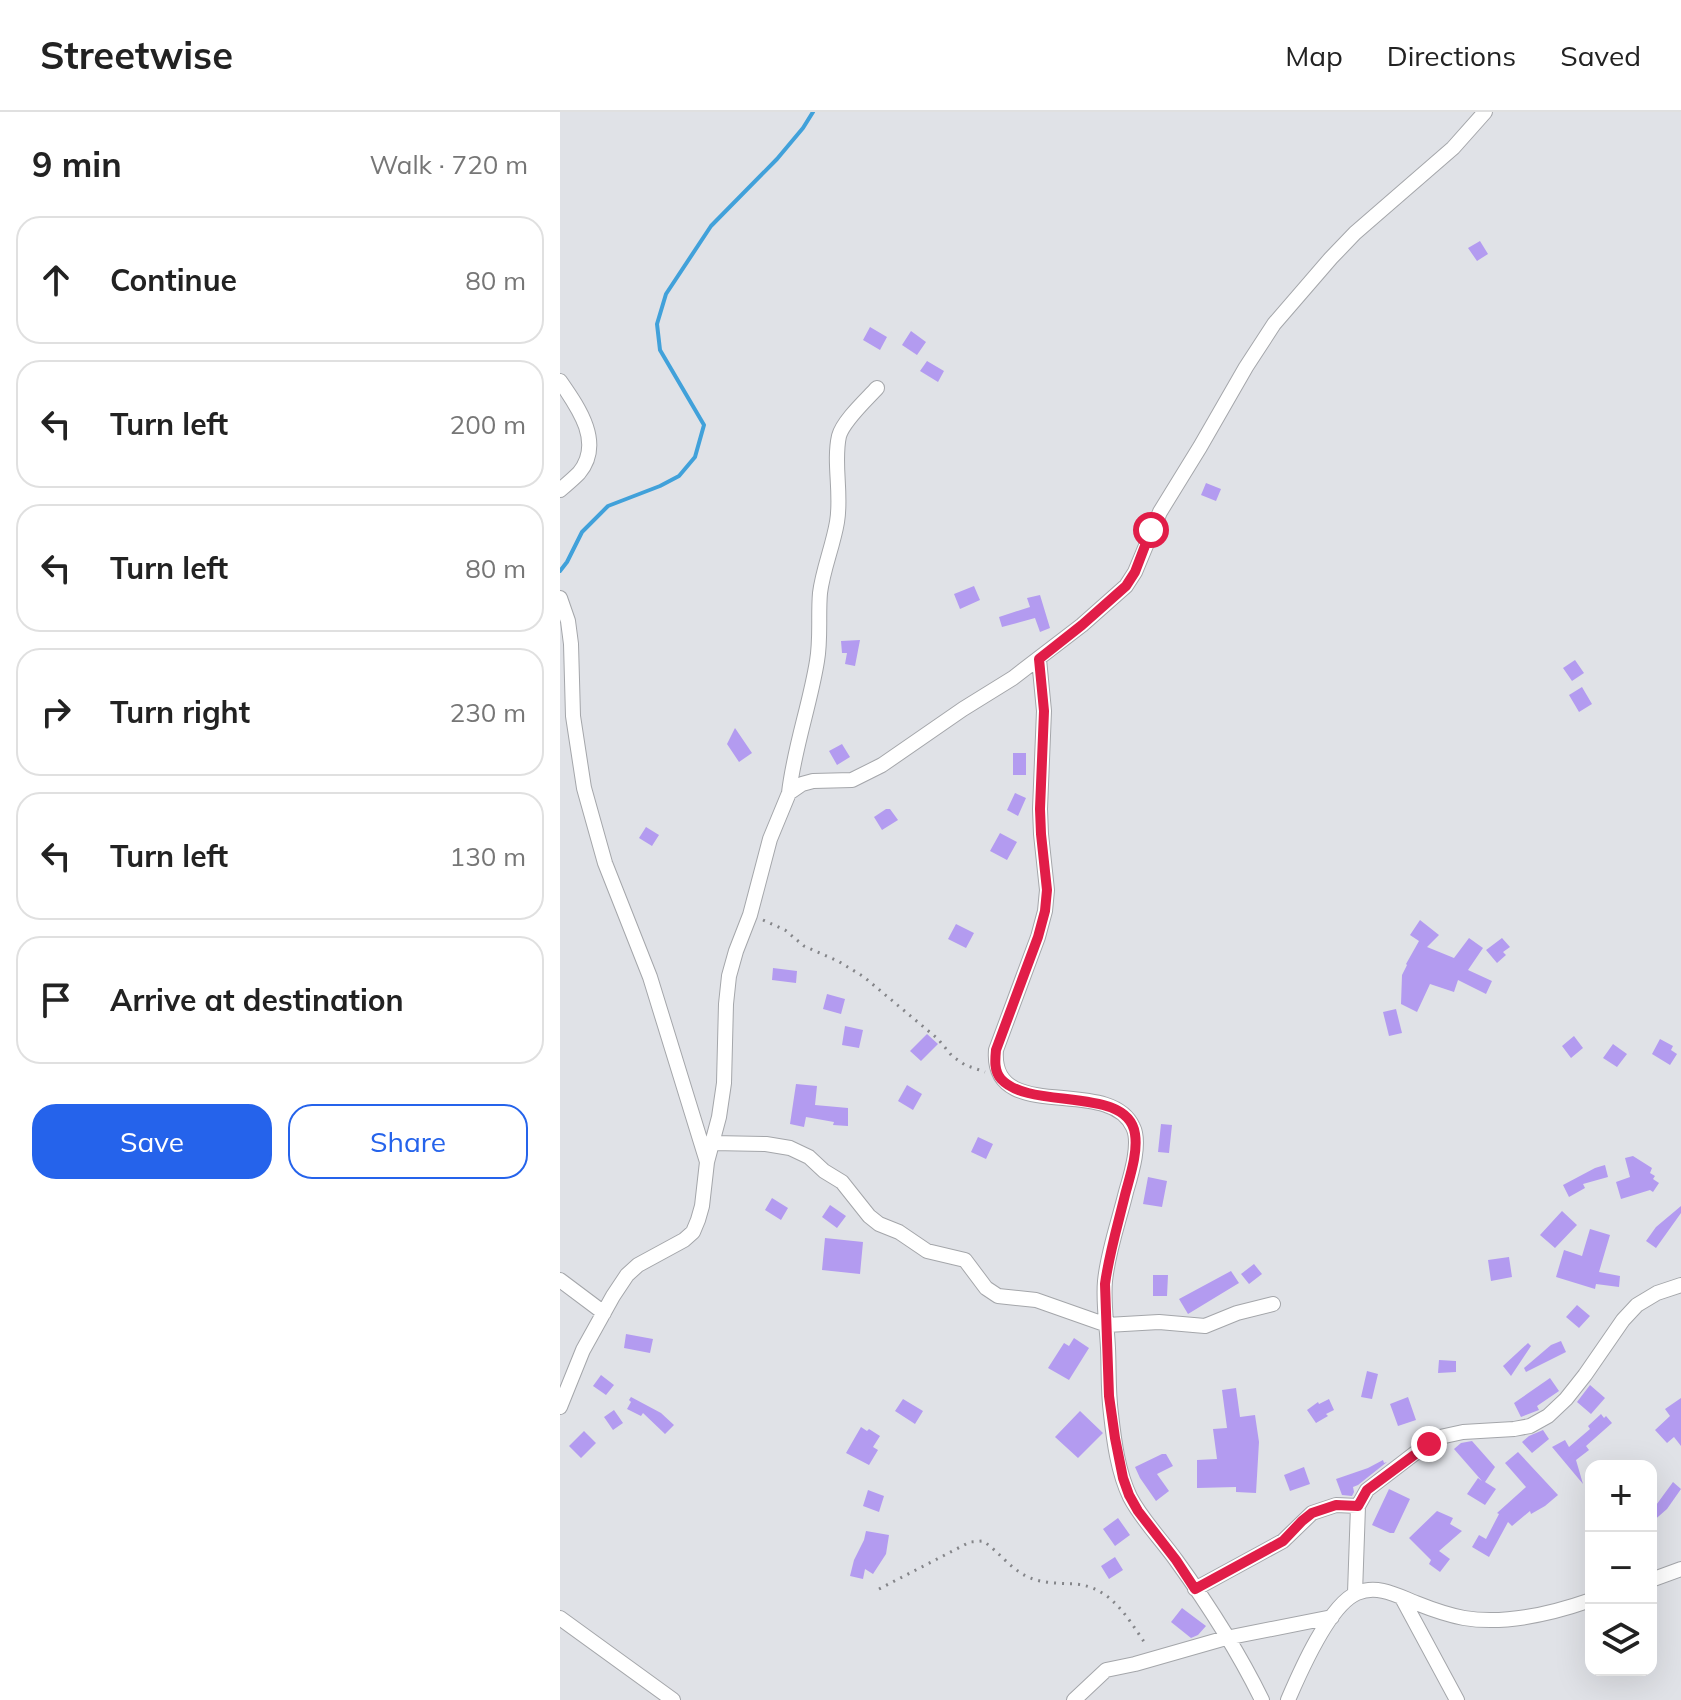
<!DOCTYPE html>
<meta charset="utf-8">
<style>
body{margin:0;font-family:Mulish,sans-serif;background:#f2f2f2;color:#222}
.controls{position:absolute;right:24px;bottom:24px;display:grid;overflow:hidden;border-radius:16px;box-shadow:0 8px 32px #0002}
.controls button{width:72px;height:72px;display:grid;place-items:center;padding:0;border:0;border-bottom:2px solid #e0e0e0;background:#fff;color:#222;font:40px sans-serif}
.stop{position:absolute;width:24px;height:24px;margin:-18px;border:6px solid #e11d48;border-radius:50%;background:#fff}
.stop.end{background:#e11d48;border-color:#fff;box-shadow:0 2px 8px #0008}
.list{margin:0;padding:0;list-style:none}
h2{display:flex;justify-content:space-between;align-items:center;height:104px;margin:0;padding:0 32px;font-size:34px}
h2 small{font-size:26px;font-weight:400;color:#767676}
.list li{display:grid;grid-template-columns:52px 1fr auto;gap:24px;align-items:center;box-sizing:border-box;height:128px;margin:0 16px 16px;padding:0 16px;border:2px solid #e0e0e0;border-radius:24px}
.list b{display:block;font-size:30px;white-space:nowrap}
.list em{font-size:26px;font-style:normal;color:#767676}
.actions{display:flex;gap:16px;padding:24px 32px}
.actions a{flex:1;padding:18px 0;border:2px solid #2563eb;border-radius:24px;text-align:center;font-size:28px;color:#2563eb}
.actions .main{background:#2563eb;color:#fff}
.icon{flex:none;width:44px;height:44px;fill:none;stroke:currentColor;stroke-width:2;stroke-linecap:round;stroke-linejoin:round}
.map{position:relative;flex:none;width:1121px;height:1588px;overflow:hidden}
header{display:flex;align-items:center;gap:48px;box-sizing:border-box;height:112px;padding:0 40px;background:#fff;border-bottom:2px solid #e0e0e0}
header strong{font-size:38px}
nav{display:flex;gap:44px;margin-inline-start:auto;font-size:28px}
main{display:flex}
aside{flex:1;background:#fff}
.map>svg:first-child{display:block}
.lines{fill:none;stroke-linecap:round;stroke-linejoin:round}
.stream{stroke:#41a1da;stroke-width:4}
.building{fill:#b39bf0}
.minor-casing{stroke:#a4a6aa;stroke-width:16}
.path{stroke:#848589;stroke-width:3;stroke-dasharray:2 6;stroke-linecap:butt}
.minor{stroke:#fff;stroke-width:14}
.route{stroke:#e11d48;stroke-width:10}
</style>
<header>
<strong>Streetwise</strong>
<nav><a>Map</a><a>Directions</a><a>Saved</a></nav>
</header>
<main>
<aside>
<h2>9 min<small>Walk · 720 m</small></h2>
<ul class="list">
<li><svg class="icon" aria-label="ahead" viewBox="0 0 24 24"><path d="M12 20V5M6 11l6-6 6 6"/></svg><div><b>Continue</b></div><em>80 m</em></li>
<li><svg class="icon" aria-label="left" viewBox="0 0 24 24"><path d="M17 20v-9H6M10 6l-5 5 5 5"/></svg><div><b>Turn left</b></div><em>200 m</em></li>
<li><svg class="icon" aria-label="left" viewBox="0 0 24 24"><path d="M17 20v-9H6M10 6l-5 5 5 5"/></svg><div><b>Turn left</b></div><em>80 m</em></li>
<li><svg class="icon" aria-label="right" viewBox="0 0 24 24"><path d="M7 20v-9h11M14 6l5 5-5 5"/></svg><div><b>Turn right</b></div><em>230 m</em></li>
<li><svg class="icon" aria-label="left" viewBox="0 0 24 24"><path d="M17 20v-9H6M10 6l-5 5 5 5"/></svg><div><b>Turn left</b></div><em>130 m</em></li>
<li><svg class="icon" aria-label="arrive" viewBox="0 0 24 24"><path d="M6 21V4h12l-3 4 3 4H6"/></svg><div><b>Arrive at destination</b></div></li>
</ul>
<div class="actions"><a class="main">Save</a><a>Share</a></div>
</aside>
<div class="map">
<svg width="1121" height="1588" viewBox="0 0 1121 1588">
<rect width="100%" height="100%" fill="#e0e2e7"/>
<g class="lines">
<path class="stream" d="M0,459l7,-9 15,-30 26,-26 52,-20 19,-10 16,-19 9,-32 -44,-75 -3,-26 9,-30 45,-68 66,-67 26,-31 10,-16"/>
</g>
<path class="building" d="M920,129l8,13 -11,7 -9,-13z
M310,215l17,10 -7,13 -17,-10z
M351,219l15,11 -9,13 -15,-10z
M367,249l17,10 -6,11 -18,-11z
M646,371l15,6 -5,12 -15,-6z
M414,474l6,14 -20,9 -6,-15z
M480,483l10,33 -10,4 -5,-14 -33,9 -3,-10 31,-10 -3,-9z
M300,528l-5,26 -10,-2 2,-11h-5l-1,-12z
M1015,548l9,13 -12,8 -9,-13z
M1022,575l10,17 -13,8 -10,-17z
M175,616l17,25 -13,9 -12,-18z
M282,632l8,13 -13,8 -8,-14z
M453,641h13v22h-13z
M455,681l11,5 -8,18 -11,-6z
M326,697h4l8,11 -16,10 -8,-13z
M86,715l13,8 -7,11 -13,-8z
M440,721l17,9 -10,18 -17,-9z
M860,808l19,15 -12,12 27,11 15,-20 14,10 -15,22 24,11 -6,13 -28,-14 -4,12 -24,-8 -13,28 -16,-8 1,-29 5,-10 -1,-1 13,-23 -9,-6z
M396,812l18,9 -8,15 -18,-9z
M942,826l8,9 -7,5 3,3 -9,8 -11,-13z
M213,856l24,3 -1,12 -24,-3z
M267,882l18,5 -4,15 -18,-5z
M836,897l6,24 -13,3 -6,-24z
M285,914l18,4 -4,18 -17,-3z
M367,922l11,10 -17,17 -11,-10z
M1014,924l9,12 -12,10 -9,-12z
M1100,927l13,7 -2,4 6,4 -7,11 -18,-11z
M1053,932l14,10 -10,13 -14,-9z
M236,972l21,2 -2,19 33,3v18l-15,-1 1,-3 -28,-5 -2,10 -14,-3z
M347,973l15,9 -9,16 -15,-9z
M601,1012l11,1 -3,28 -11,-1z
M418,1025l15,7 -7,15 -15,-7z
M1073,1044l19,12 -2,5 5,3 -2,3 6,4 -6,9 -3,-2 -29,9 -5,-17 14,-5 -5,-19z
M1045,1053l3,12 -25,7 2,4 -16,9 -6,-12 32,-17z
M588,1065l19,4 -5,26 -19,-3z
M212,1086l16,10 -7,12 -16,-10z
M270,1093l16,11 -9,12 -15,-11z
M1121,1094v7l-25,35 -10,-7 10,-14z
M1002,1099l15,14 -22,23 -15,-13z
M1030,1117l20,6 -11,37 21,4 -1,11 -23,-3 -1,5 -39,-12 8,-27 18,6z
M265,1126l38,4 -3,32 -38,-4z
M949,1145l3,20 -21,4 -3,-21z
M694,1152l8,10 -13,10 -8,-10z
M671,1159l8,12 -51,31 -9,-15z
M593,1163h15l-1,21h-14z
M1017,1193l13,11 -11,12 -13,-11z
M66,1222l27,5 -3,14 -26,-5z
M514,1226l15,10 -20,32 -21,-12 16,-25 5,3z
M1001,1229l5,11 -40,20 -2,-4 27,-23z
M968,1231l3,3 -20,30 -8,-10z
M879,1248l17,1v11l-18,1z
M807,1259l11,3 -6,25 -11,-2z
M41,1263l13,10 -8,10 -13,-9z
M990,1266l9,13 -22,15 2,4 -18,7 -7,-14z
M1030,1273l15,13 -14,16 -14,-12z
M676,1276l4,29 15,-2 4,27 -3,51 -20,-1v-5l-39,1v-28l20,-1 -4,-30 14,-1 -5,-38z
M71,1285l30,16 13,12 -9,9 -22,-21 -2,3 -14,-7 4,-7 -2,-2z
M848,1285l8,23 -18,6 -8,-22z
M1121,1286v48l-7,-9 -7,6 -12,-13 15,-14 -5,-7z
M343,1287l20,12 -8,13 -20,-13z
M769,1287l5,11 -8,4 2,2 -12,7 -9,-13 11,-8 1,2z
M54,1298l9,13 -10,7 -9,-13z
M520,1299l23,22 -25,25 -23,-21z
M1041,1302l3,4 2,-2 6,7 -26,23 3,4 -13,10 7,24 -31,-37 13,-7 4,7 21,-18 -2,-3z
M301,1315l6,4 2,-2 11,7 -7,11 5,3 -9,15 -23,-12z
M983,1318l6,9 -17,14 -10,-11 7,-6z
M24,1319l12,12 -15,15 -12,-12z
M912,1329l23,26 -10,15 11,7 -11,16 -18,-11 11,-16 4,3 -28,-32 7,-6z
M958,1340l40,43 -13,11 -14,8 -1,-3 -18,15 -4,-4 -19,35 -17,-10 7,-12 7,4 13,-25 -2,-1 29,-26 -21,-24z
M602,1342h4l7,12 -16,8 12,17 -13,10 -16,-23 -5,-11z
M823,1348l1,3 3,-1 -29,23 -5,2 1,5 -2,4 -10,-1 -6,-16 32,-11z
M744,1355l6,17 -20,7 -6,-16z
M1113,1370l8,7 -14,20 -16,14v-11z
M829,1377l21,10 -16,34h-4l-18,-8z
M308,1378l16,6 -5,16 -16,-6z
M877,1399l16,7 -3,6 12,7 -23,20 11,8 -10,13 -11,-8 2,-4 -22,-22z
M558,1406l12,17 -15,11 -12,-17z
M306,1419l23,4 -3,19 -13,20 -8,-5 -2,10 -13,-3 4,-16 10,-20z
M555,1445l8,13 -14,9 -8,-13z
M622,1496l24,18 -8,9 -7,3 -20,-16z"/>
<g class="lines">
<g class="minor-casing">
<path id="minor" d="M0,269c18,26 44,62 19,92 -6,6 -13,12 -19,17
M0,486l8,23 3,23 2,72 11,72 21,75 45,114 57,185
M479,547l5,52 -4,98 1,25 6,56 -2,21 -7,26 -42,113c-6,76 113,24 137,77 8,16 -2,48 -7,65 -7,29 -18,59 -21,89 -2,22 2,45 3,67 1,22 0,44 3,66 3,27 7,58 19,83 12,23 31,42 46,63 31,43 63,93 86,140
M229,681c5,-45 21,-88 28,-132 4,-23 1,-45 3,-68 3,-24 13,-47 17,-71 5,-28 -4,-59 2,-86 4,-15 27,-36 38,-48
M153,1031l53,1 24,4 19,9 15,14 18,11 27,34 10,8 20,8 28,19 38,9 21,28 12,8 38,4 71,25 52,-3 46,4 32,-13 36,-9
M0,1168l44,33
M0,1295l23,-57 30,-54 14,-21 11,-10 46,-25 9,-8 5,-12 4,-14 5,-44 12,-45 5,-34 2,-79 3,-28 7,-25 14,-36 20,-76 19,-46 13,-9 11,-3 39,-1 30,-15 81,-56 50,-31 69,-53 44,-39 9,-14 25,-60 40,-65 46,-80 28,-43 57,-66 24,-25 98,-85 32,-36
M1091,1468l30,-11
M635,1477l88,-48 29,-28 24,-8 22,1
M795,1481l3,-87 9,-16 47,-36 26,-17 23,-5 51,-3 16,-3 18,-10 18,-17 19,-24 38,-55 14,-15 20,-12 24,-8
M842,1486l55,102
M0,1506l113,82
M514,1588l32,-30 29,-6 91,-26 106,-21
M728,1588c12,-28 41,-95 69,-107 21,-9 41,3 59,10 15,6 32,12 48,15 42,7 87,-4 127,-18"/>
</g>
<path class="path" d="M203,808l22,10 19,16 34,15 26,16 74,62 14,17 13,9 20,7
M319,1477l91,-47 13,-1c15,10 27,27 43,35 16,8 33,7 49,8 37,3 53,35 72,62"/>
<use href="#minor" class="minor"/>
</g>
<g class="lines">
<path class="route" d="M591,418l-16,42 -9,14 -44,39 -43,34 5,52 -4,98 1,25 6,56 -2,21 -7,26 -42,113c-1,10 -2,21 5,29 29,32 127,6 134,55 3,19 -5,42 -10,61 -7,29 -16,59 -20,89l4,112 6,42 8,40 6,17 9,16 38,49 19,29 88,-48 19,-20 10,-8 24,-8 22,1 9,-16 62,-46"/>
</g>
</svg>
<div class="controls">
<button>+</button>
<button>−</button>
<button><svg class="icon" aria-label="layers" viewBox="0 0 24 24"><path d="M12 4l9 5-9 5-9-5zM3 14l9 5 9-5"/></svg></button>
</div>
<div class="stop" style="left:591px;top:418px"></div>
<div class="stop end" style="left:869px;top:1332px"></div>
</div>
</main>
